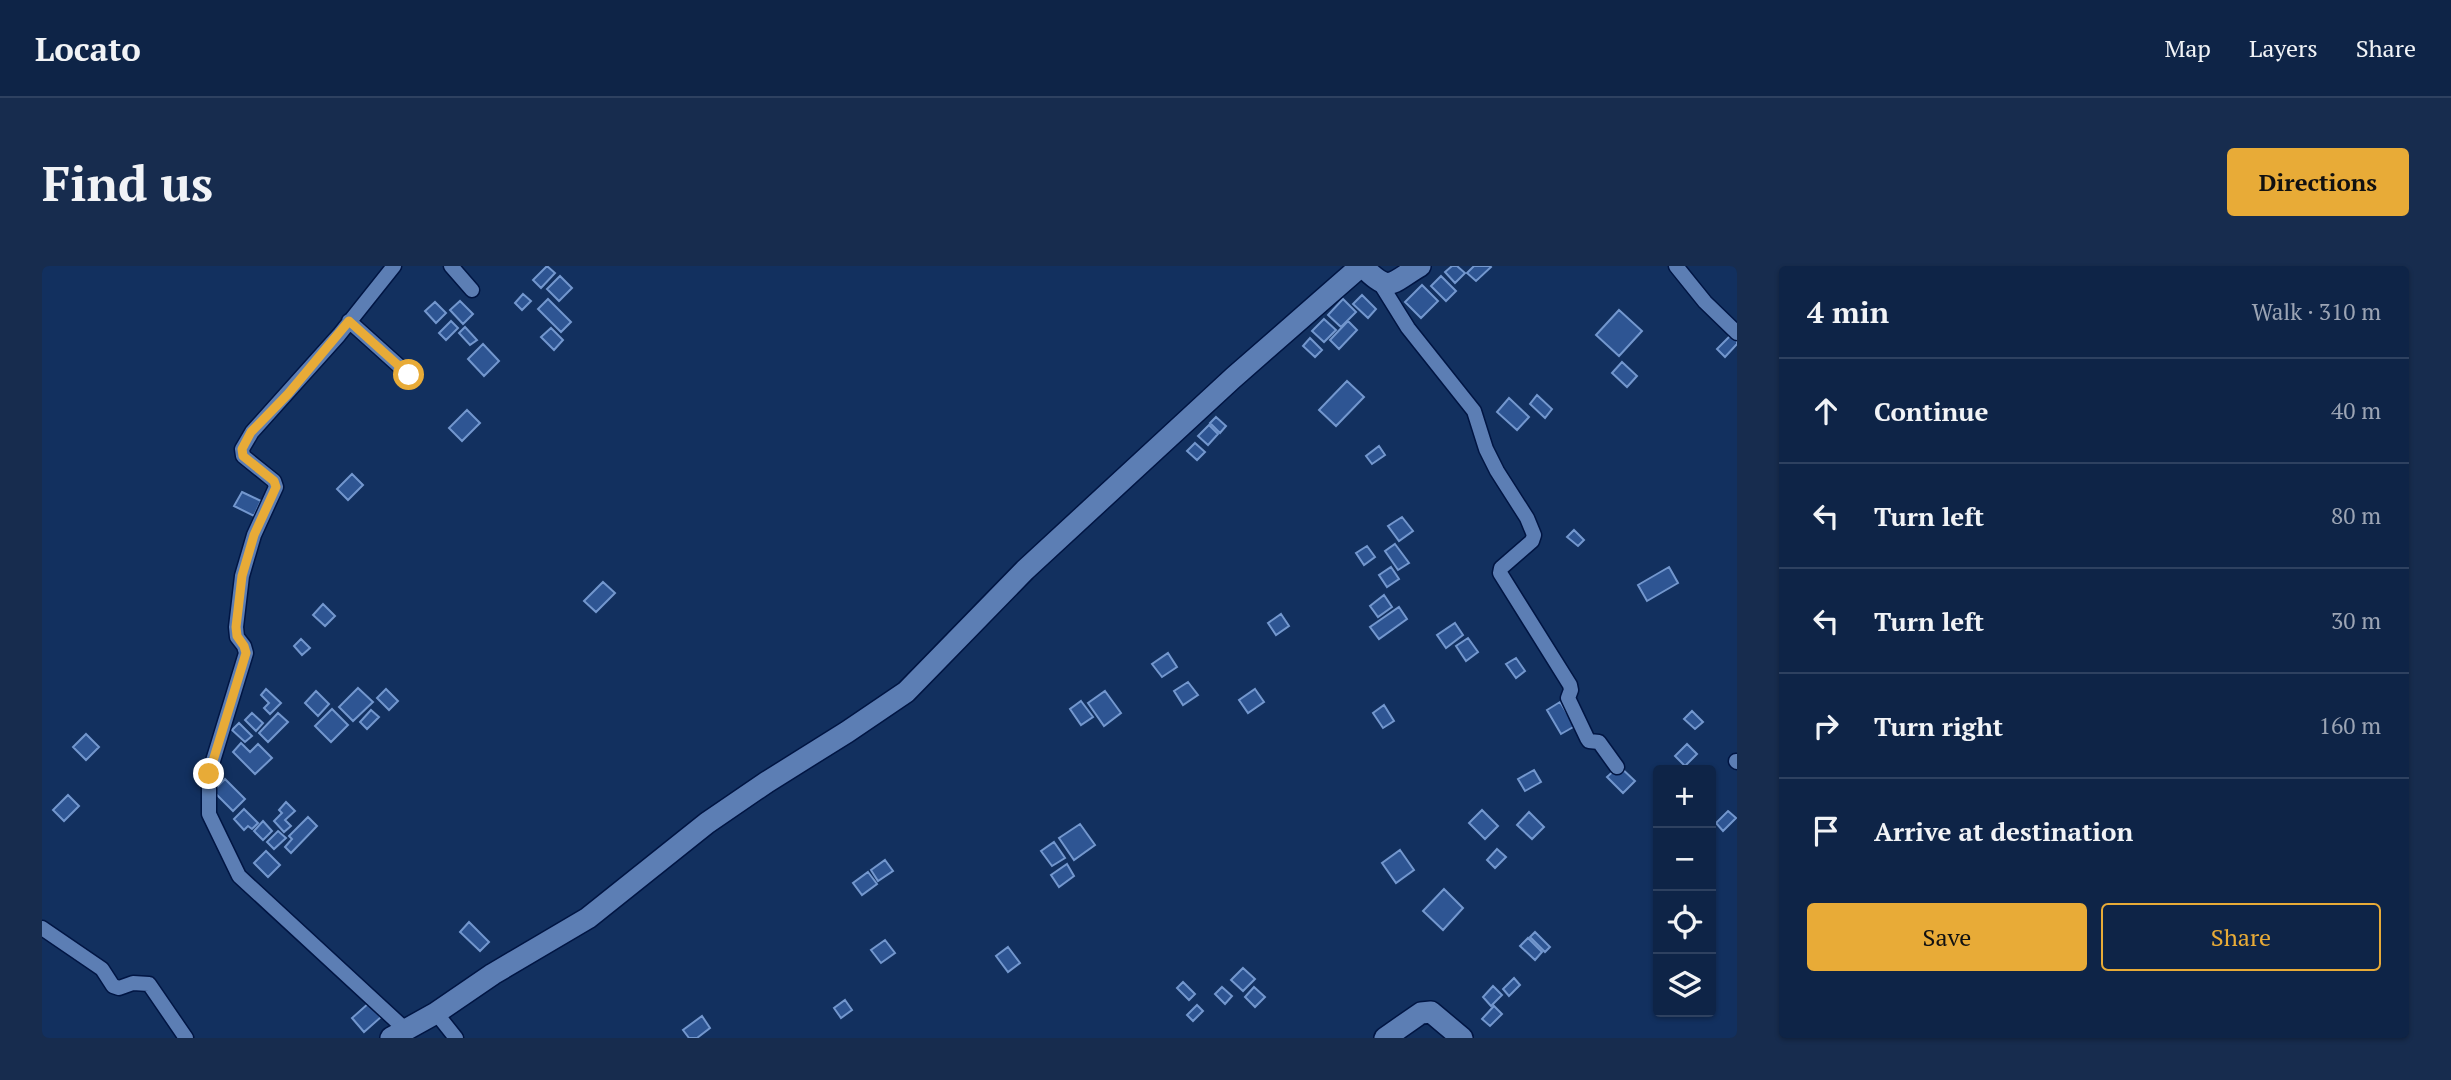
<!DOCTYPE html>
<meta charset="utf-8">
<style>
body{margin:0;font-family:"PT Serif",serif;background:#172c4e;color:#f1f3f6}
.controls{position:absolute;right:21px;bottom:21px;display:grid;overflow:hidden;border-radius:7px;box-shadow:0 2px 5px #0004}
.controls button{width:63px;height:63px;display:grid;place-items:center;padding:0;border:0;border-bottom:2px solid #2e4160;background:#0e2447;color:#f1f3f6;font:35px sans-serif}
.stop{position:absolute;width:21px;height:21px;margin:-16px;border:5px solid #e8ab37;border-radius:50%;background:#fff}
.stop.end{background:#e8ab37;border-color:#fff;box-shadow:0 2px 7px #0008}
.list{margin:0;padding:0;list-style:none}
h2{display:flex;justify-content:space-between;align-items:center;height:91px;margin:0;padding:0 28px;font-size:30px}
h2 small{font-size:23px;font-weight:400;color:#9ba4b4}
.list li{display:grid;grid-template-columns:46px 1fr auto;gap:21px;align-items:center;box-sizing:border-box;height:105px;padding:0 28px;border-top:2px solid #2e4160}
.list b{display:block;font-size:26px;white-space:nowrap}
.list em{font-size:23px;font-style:normal;color:#9ba4b4}
.actions{display:flex;gap:14px;padding:21px 28px}
.actions a{flex:1;padding:16px 0;border:2px solid #e8ab37;border-radius:7px;text-align:center;font-size:24px;color:#e8ab37}
.actions .main{background:#e8ab37;color:#111}
.icon{flex:none;width:38px;height:38px;fill:none;stroke:currentColor;stroke-width:2;stroke-linecap:round;stroke-linejoin:round}
.map{position:relative;flex:none;width:1695px;height:772px;overflow:hidden;border-radius:7px}
header{display:flex;align-items:center;gap:42px;box-sizing:border-box;height:98px;padding:0 35px;background:#0e2447;border-bottom:2px solid #2e4160}
header strong{font-size:33px}
nav{display:flex;gap:38px;margin-inline-start:auto;font-size:24px}
.intro{display:flex;align-items:center;justify-content:space-between;box-sizing:border-box;height:168px;padding:0 42px}
h1{margin:0;font-size:49px}
.button{padding:18px 32px;border-radius:7px;background:#e8ab37;color:#111;font-size:24px;font-weight:700}
main{display:flex;gap:42px;padding:0 42px}
aside{flex:1;background:#0e2447;border-radius:7px;box-shadow:0 2px 5px #0004}
.map>svg:first-child{display:block}
.building{fill:#2e5593;stroke:#7397ce;stroke-width:2}
.lines{fill:none;stroke-linecap:round;stroke-linejoin:round}
.street-casing{stroke:#001543;stroke-width:17}
.secondary-casing{stroke:#001543;stroke-width:24}
.street{stroke:#5c7eb4;stroke-width:14}
.secondary{stroke:#5c7eb4;stroke-width:21}
.route{stroke:#e8ab37;stroke-width:9}
</style>
<header>
<strong>Locato</strong>
<nav><a>Map</a><a>Layers</a><a>Share</a></nav>
</header>
<div class="intro"><h1>Find us</h1><a class="button">Directions</a></div>
<main>
<div class="map">
<svg width="1695" height="772" viewBox="0 0 1695 772">
<rect width="100%" height="100%" fill="#12305f"/>
<path class="building" d="M505,0l8,7 -14,15 -8,-8z
M1410,0h5l8,7 -10,10 -10,-11z
M1432,0h16l1,1 -15,14 -9,-8z
M518,10l12,12 -13,13 -12,-12z
M1399,10l15,15 -10,10 -15,-15z
M1380,19l16,16 -17,17 -16,-16z
M481,28l8,7 -9,9 -7,-7z
M1320,29l14,14 -8,9 -15,-14z
M506,33l23,23 -10,10 -23,-23z
M1301,33l13,13 -15,15 -13,-12z
M418,35l13,13 -10,10 -13,-14z
M393,36l11,11 -10,10 -11,-12z
M1577,44l23,21 -23,25 -23,-21z
M1282,53l12,11 -12,12 -12,-11z
M409,55l7,7 -12,12 -7,-7z
M1306,55l9,9 -18,19 -9,-9z
M423,61l12,13 -7,5 -11,-12z
M509,62l12,12 -9,10 -13,-13z
M1690,68l5,5v5l-12,13 -8,-8z
M1268,72l12,12 -7,7 -12,-11z
M441,78l16,17 -15,15 -16,-17z
M1580,96l15,14 -10,11 -15,-14z
M1305,115l17,16 -28,29 -17,-16z
M1495,129l15,14 -7,9 -15,-14z
M1467,132l20,19 -12,13 -20,-18z
M425,144l13,13 -18,18 -13,-13z
M1174,151l10,9 -6,7 -10,-10z
M1167,159l9,9 -10,11 -10,-9z
M1153,177l10,9 -8,8 -10,-9z
M1337,180l6,9 -13,9 -6,-8z
M310,208l11,11 -15,15 -11,-11z
M200,226l19,9 -7,15 -20,-10z
M1360,251l11,14 -14,10 -11,-15z
M1532,264l10,10 -6,6 -11,-9z
M1353,278l14,19 -11,7 -13,-19z
M1325,280l8,11 -11,8 -8,-12z
M1349,301l8,12 -12,8 -8,-12z
M1627,301l9,16 -31,18 -9,-16z
M561,316l12,11 -19,19 -12,-11z
M1342,329l8,12 -14,10 -8,-11z
M281,338l12,12 -10,10 -12,-11z
M1357,341l8,12 -28,20 -9,-12z
M1239,348l8,12 -13,9 -8,-12z
M1413,357l8,12 -17,13 -9,-13z
M1426,372l10,14 -12,9 -10,-15z
M259,373l9,9 -8,7 -8,-9z
M1126,387l9,14 -15,10 -10,-13z
M1474,392l9,13 -9,7 -10,-14z
M1146,416l10,13 -15,10 -9,-14z
M316,422l15,14 -20,19 -14,-14z
M224,423l15,14 -11,11 -6,-6 5,-5 -8,-8z
M344,423l12,12 -9,9 -12,-12z
M1213,423l9,13 -16,11 -9,-13z
M274,425l13,13 -11,12 -13,-13z
M1063,425l16,22 -17,13 -16,-23z
M1039,435l12,16 -12,8 -11,-16z
M1518,436l15,24 -14,8 -14,-24z
M1342,439l10,16 -11,7 -10,-15z
M290,443l16,16 -17,17 -16,-16z
M329,444l8,7 -12,12 -7,-7z
M1650,445l11,11 -8,7 -11,-10z
M210,447l11,10 -7,8 -11,-11z
M236,447l10,9 -20,20 -9,-9z
M197,457l13,13 -7,6 -13,-12z
M44,468l13,13 -13,13 -13,-13z
M199,477l9,9 8,-8 14,14 -17,16 -22,-22z
M1645,478l10,10 -12,12 -10,-10z
M1577,500l16,15 -12,12 -16,-16z
M1492,504l7,12 -16,9 -7,-12z
M183,513l20,20 -12,12 -20,-20z
M26,529l11,11 -15,15 -11,-11z
M244,536l9,9 -10,9 6,6 -7,6 -10,-11 8,-8 -3,-3z
M202,543l14,14 -6,6 -4,-3 -4,4 -10,-11z
M1440,544l16,16 -13,13 -16,-16z
M1686,545l8,7 -13,13 -7,-8z
M1487,546l15,15 -12,12 -15,-14z
M266,551l9,9 -26,27 -6,-6 7,-8 -3,-3z
M221,555l9,10 -9,9 -9,-9z
M1038,558l15,21 -21,15 -15,-22z
M236,565l8,7 -12,11 -7,-7z
M1012,576l11,16 -13,8 -11,-15z
M1455,583l9,8 -11,11 -8,-8z
M1358,584l14,20 -18,13 -14,-20z
M224,585l14,14 -12,12 -14,-14z
M843,594l8,11 -15,10 -7,-11z
M1025,598l7,12 -15,11 -8,-12z
M826,606l9,12 -15,11 -9,-12z
M1402,623l19,19 -20,22 -20,-19z
M427,656l20,20 -9,9 -20,-19z
M1493,666l15,15 -5,5 -15,-15z
M1486,672l14,14 -7,8 -15,-14z
M843,674l10,13 -14,10 -10,-13z
M966,681l12,16 -12,9 -12,-16z
M1201,702l12,11 -12,12 -12,-11z
M1472,712l6,7 -11,11 -6,-7z
M1141,716l12,12 -6,6 -12,-12z
M1451,720l9,9 -11,11 -8,-9z
M1180,721l10,9 -7,8 -10,-10z
M1212,721l11,10 -10,10 -10,-10z
M803,734l7,10 -11,8 -7,-10z
M327,737l12,14 -17,15 -12,-14z
M1155,739l6,6 -10,10 -6,-6z
M1452,740l8,8 -12,12 -8,-7z
M660,750l8,12 -13,10h-8l-6,-8z"/>
<g class="lines">
<g class="street-casing">
<path id="street" d="M352,0l-55,69 -87,97 -10,17 1,7 31,25 2,6 -22,48 -12,41 -6,51 1,10 7,9 2,7 -37,121v40l30,62 167,154
M409,0l21,24
M1634,0l29,36 32,31
M1338,17l28,45 66,83 12,38 11,22 30,47 7,17 -2,6 -31,27 -1,5 70,112 1,5 -3,8 19,40 2,3 10,1 18,25
M307,55l60,54
M1694,495l1,1
M0,662l60,41 11,17 6,2 14,-5 16,1 37,54
M394,747l20,25"/>
</g>
<g class="secondary-casing">
<path id="secondary" d="M1320,0c29,28 27,18 58,0
M349,772l45,-25 57,-39 95,-56 119,-95 60,-41 80,-50 59,-40 119,-122 208,-192 128,-112
M1343,772l36,-25 10,-1 31,26"/>
</g>
<use href="#street" class="street"/>
<use href="#secondary" class="secondary"/>
</g>
<g class="lines">
<path class="route" d="M167,508l37,-121 -2,-7 -7,-10 -1,-9 6,-51 12,-41 22,-48 -2,-6 -31,-25 -1,-7 9,-17 37,-38 61,-73 60,54"/>
</g>
</svg>
<div class="controls">
<button>+</button>
<button>−</button>
<button><svg class="icon" aria-label="locate" viewBox="0 0 24 24"><circle cx="12" cy="12" r="6"/><path d="M12 2v4M12 18v4M2 12h4M18 12h4"/></svg></button>
<button><svg class="icon" aria-label="layers" viewBox="0 0 24 24"><path d="M12 4l9 5-9 5-9-5zM3 14l9 5 9-5"/></svg></button>
</div>
<div class="stop" style="left:367px;top:109px"></div>
<div class="stop end" style="left:167px;top:508px"></div>
</div>
<aside>
<h2>4 min<small>Walk · 310 m</small></h2>
<ul class="list">
<li><svg class="icon" aria-label="ahead" viewBox="0 0 24 24"><path d="M12 20V5M6 11l6-6 6 6"/></svg><div><b>Continue</b></div><em>40 m</em></li>
<li><svg class="icon" aria-label="left" viewBox="0 0 24 24"><path d="M17 20v-9H6M10 6l-5 5 5 5"/></svg><div><b>Turn left</b></div><em>80 m</em></li>
<li><svg class="icon" aria-label="left" viewBox="0 0 24 24"><path d="M17 20v-9H6M10 6l-5 5 5 5"/></svg><div><b>Turn left</b></div><em>30 m</em></li>
<li><svg class="icon" aria-label="right" viewBox="0 0 24 24"><path d="M7 20v-9h11M14 6l5 5-5 5"/></svg><div><b>Turn right</b></div><em>160 m</em></li>
<li><svg class="icon" aria-label="arrive" viewBox="0 0 24 24"><path d="M6 21V4h12l-3 4 3 4H6"/></svg><div><b>Arrive at destination</b></div></li>
</ul>
<div class="actions"><a class="main">Save</a><a>Share</a></div>
</aside>
</main>
